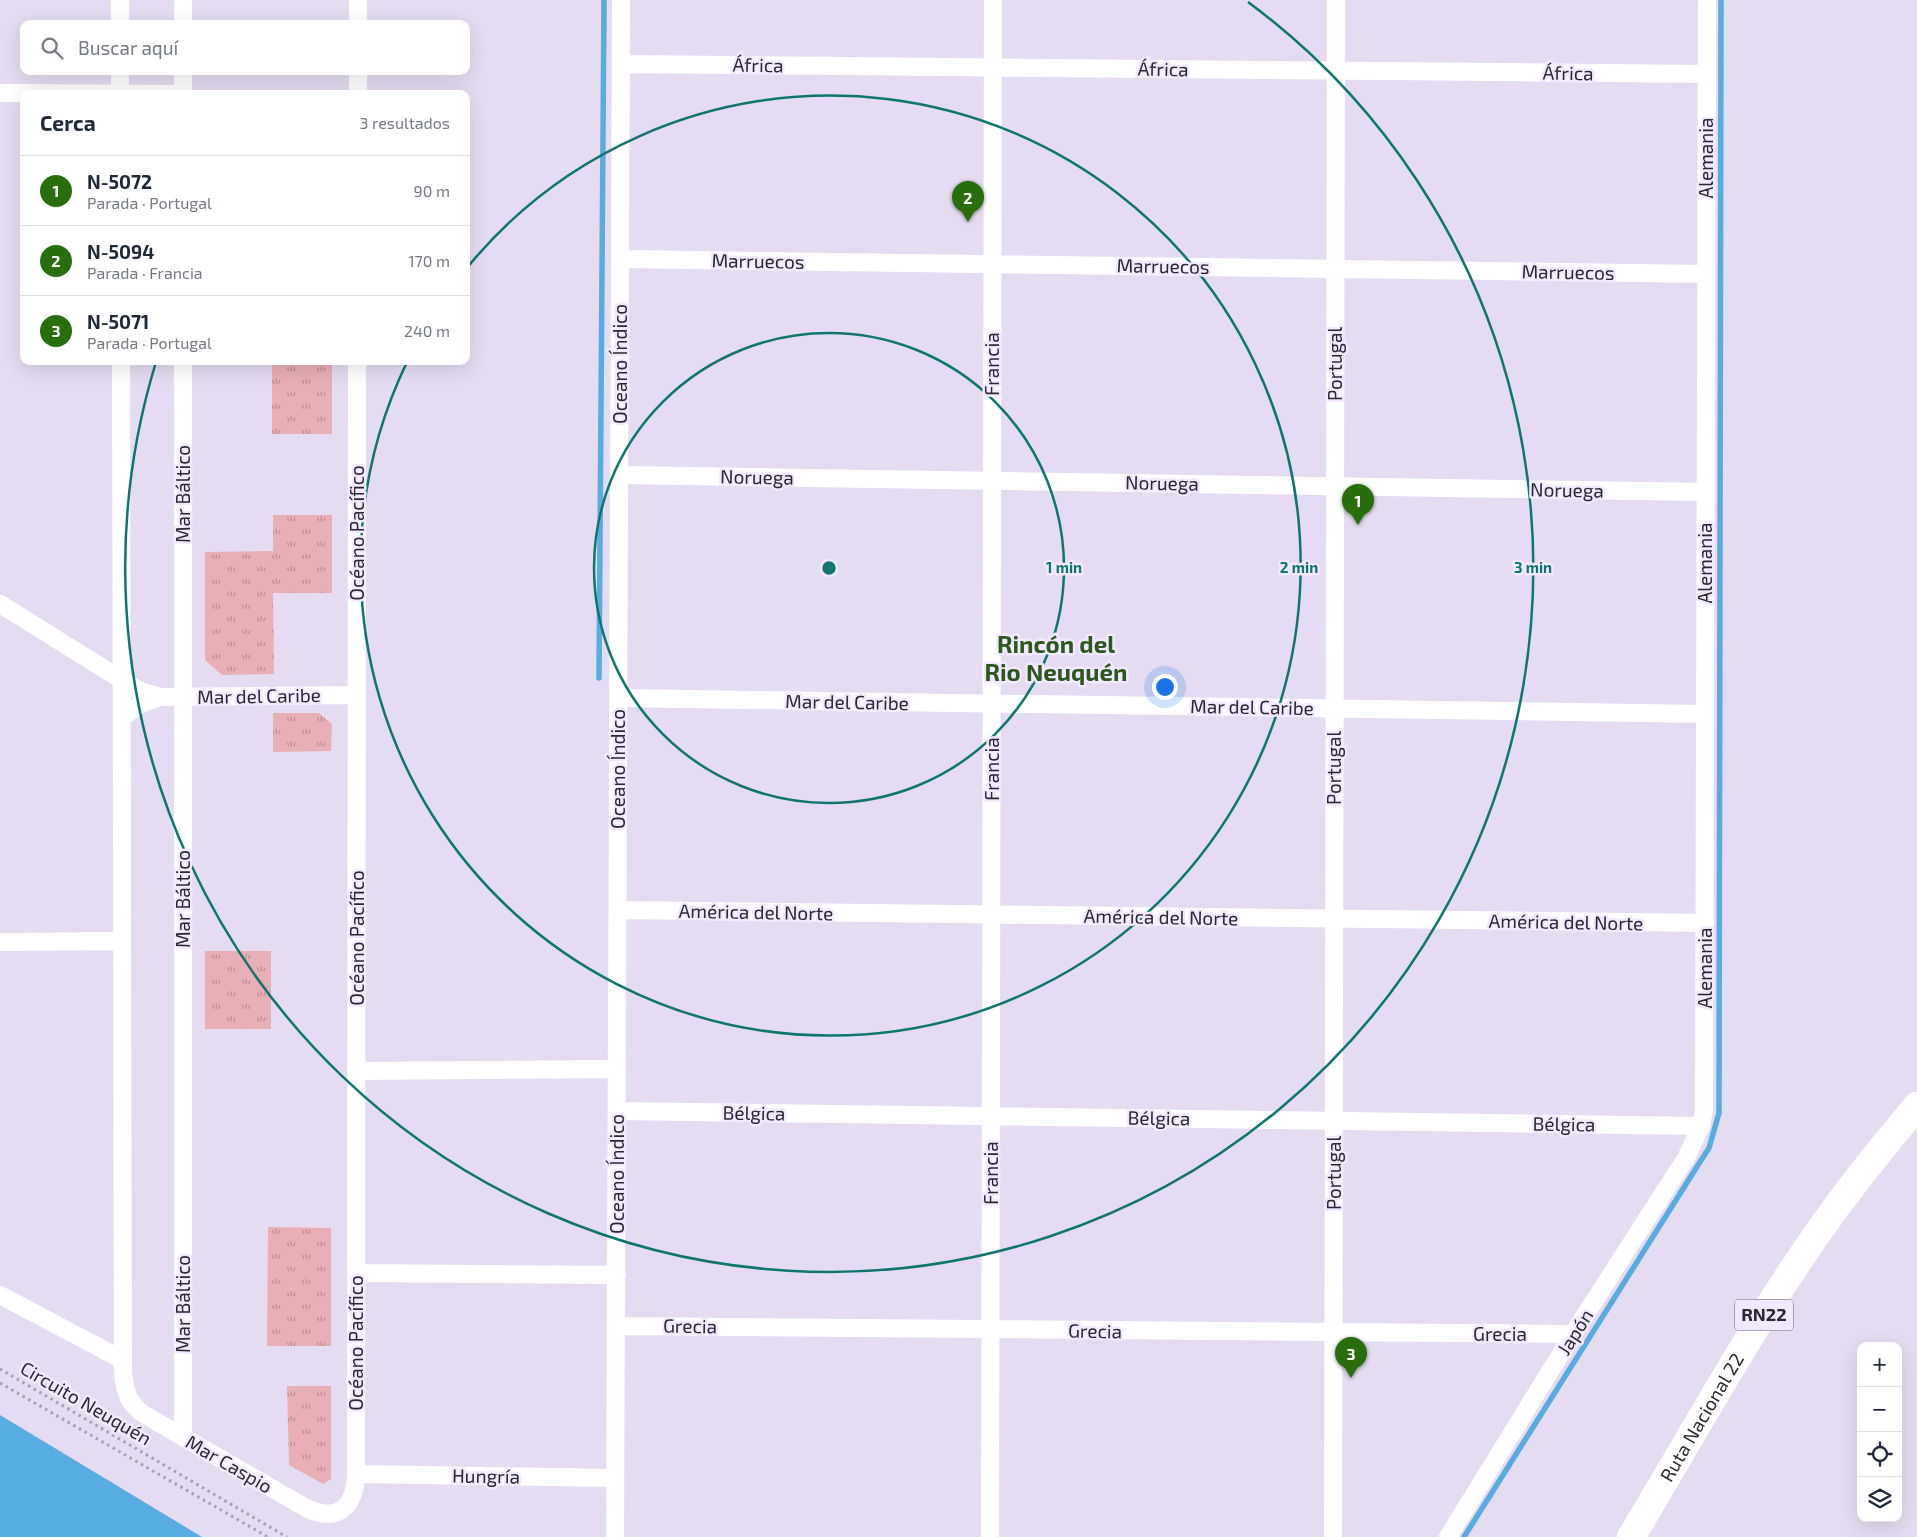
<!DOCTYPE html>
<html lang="es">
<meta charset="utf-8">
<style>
body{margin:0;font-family:"Exo 2",sans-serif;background:#f6f6f7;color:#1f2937}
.controls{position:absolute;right:15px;bottom:15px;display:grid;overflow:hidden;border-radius:10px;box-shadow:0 5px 20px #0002}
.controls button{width:45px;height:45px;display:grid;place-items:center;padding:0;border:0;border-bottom:1px solid #e0e1e3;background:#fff;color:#1f2937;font:25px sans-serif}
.you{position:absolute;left:1164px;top:686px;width:18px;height:18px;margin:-12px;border:4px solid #fff;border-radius:50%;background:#1a73e8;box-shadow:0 0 0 8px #1a73e833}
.badge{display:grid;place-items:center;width:32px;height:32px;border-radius:50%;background:#286e0c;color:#fff;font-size:16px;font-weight:700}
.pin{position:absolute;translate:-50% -41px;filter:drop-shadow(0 1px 2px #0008)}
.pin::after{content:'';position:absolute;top:26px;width:18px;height:15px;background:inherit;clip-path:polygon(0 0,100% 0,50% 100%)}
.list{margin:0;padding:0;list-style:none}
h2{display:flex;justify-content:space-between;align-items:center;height:65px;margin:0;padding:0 20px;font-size:21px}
h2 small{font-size:16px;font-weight:400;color:#747a83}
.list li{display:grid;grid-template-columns:32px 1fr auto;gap:15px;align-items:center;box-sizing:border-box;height:70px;padding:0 20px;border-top:1px solid #e0e1e3}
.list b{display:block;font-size:19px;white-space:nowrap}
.list p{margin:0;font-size:16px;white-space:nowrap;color:#747a83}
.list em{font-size:16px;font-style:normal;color:#747a83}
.icon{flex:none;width:28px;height:28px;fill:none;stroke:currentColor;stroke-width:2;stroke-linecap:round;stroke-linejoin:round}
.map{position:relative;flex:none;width:1917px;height:1537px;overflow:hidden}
.search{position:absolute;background:#fff;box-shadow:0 5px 20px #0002;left:20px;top:20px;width:450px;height:55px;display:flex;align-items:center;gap:12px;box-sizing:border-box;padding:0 18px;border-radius:10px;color:#747a83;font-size:19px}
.panel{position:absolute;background:#fff;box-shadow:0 5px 20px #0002;left:20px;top:90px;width:450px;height:275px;border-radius:10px}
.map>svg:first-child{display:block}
.grass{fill:url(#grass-tufts)}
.water{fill:#58ace1}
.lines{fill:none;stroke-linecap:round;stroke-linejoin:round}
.stream{stroke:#58ace1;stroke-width:5.5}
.path{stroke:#a7a0b0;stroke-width:3;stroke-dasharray:2.5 4;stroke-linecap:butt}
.minor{stroke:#fff;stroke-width:18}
.trunk{stroke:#fff;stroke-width:28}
.ring{fill:none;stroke:#0f766e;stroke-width:2.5}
.labels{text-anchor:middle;stroke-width:5;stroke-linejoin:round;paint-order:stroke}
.shield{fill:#f2e9fe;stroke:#67626d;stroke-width:1}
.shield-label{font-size:18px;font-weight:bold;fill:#2b282f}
.street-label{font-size:19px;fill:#2b282f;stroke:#f2e9fe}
.district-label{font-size:24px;font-weight:bold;fill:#2c581f;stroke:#f2e9fe}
.centre{fill:#0f766e;stroke:#f2e9fe;stroke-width:2.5}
.ring-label{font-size:15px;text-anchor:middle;font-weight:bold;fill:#0f766e;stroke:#f2e9fe;stroke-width:5;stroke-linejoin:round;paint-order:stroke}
</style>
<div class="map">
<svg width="1917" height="1537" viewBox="0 0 1917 1537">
<defs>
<pattern id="grass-tufts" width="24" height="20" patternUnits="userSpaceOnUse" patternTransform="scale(1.25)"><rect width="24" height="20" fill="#e9afb6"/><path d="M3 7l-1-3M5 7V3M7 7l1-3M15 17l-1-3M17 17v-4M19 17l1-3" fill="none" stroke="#bd8e94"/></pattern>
</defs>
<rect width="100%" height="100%" fill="#e5dcf1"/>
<path class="grass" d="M272,361h60v73h-60z
M273,515h59v78h-59l1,81 -52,1 -17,-15v-108l68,-1z
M273,713h46l13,11 -1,27 -58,1z
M205,951h66v78h-66z
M268,1227l63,1v118h-64z
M287,1386h44v93l-8,5 -34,-19z"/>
<path class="water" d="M0,1415l202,122h-202z"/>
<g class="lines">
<path class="stream" d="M599,678l5,-678
M1464,1537l234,-372 11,-17 10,-35 2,-1113"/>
<path class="path" d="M0,1369l287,168
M0,1383l268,154"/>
<path class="minor" d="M120,0v24
M183,0v24
M358,24v-24
M621,64l1085,10
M120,71v23
M183,71v23
M0,93l183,1
M358,94v-23
M620,259l1086,15
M121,361l2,1011c2,20 5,32 22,43l161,93c32,15 49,-1 50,-34l1,-1113
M619,475l1086,17
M0,604l138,86 22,7
M619,698l1086,16
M122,718l18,-14 20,-7 197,-2
M618,910l1087,13
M0,942l122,-1
M356,1071l261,-2
M617,1111l1084,15
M356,1273l261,2
M0,1295l123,65
M617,1326l956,8
M183,1437v-1076
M356,1474l259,4
M615,1537l6,-1537
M990,1537l3,-1537
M1333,1537l3,-1537
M1448,1537l125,-203 113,-176 15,-32 3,-16 3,-1110"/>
<path class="trunk" id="s1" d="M1631,1537c58,-96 112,-195 175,-287 34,-51 72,-98 111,-144"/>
</g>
<g class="ring">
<circle cx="829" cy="568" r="235"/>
<path d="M466 269A470 470 0 1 1 407 362"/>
<path d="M1248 2A704 704 0 1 1 156 362"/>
</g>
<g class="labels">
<rect class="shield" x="1735" y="1299.5" width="58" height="31" rx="4"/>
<g class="shield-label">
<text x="1764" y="1321">RN22</text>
</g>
<g class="street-label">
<text transform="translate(758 65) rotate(1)" y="7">África</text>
<text transform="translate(1163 69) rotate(1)" y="7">África</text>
<text transform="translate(1568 73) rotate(1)" y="7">África</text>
<text transform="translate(1706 158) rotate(-90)" y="7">Alemania</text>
<text transform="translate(758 261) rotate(1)" y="7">Marruecos</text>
<text transform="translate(1163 266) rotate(1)" y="7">Marruecos</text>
<text transform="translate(1568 272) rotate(1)" y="7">Marruecos</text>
<text transform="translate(620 364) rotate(-90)" y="7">Oceano Índico</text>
<text transform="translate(992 364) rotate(-90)" y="7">Francia</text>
<text transform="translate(1335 364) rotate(-90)" y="7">Portugal</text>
<text transform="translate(757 477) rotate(1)" y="7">Noruega</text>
<text transform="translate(1162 483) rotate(1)" y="7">Noruega</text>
<text transform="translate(1567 490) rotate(1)" y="7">Noruega</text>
<text transform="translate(183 494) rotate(-90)" y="7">Mar Báltico</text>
<text transform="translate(357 533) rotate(-90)" y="7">Océano Pacífico</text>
<text transform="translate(1705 563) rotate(-90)" y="7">Alemania</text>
<text transform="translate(259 696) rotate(-1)" y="7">Mar del Caribe</text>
<text transform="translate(847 702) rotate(1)" y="7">Mar del Caribe</text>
<text transform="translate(1252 707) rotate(1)" y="7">Mar del Caribe</text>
<text transform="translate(1334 768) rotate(-90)" y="7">Portugal</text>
<text transform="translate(618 769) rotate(-90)" y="7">Oceano Índico</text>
<text transform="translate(992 769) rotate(-90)" y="7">Francia</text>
<text transform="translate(183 899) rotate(-90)" y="7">Mar Báltico</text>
<text transform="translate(756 912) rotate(1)" y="7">América del Norte</text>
<text transform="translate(1161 917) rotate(1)" y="7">América del Norte</text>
<text transform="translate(1566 922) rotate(1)" y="7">América del Norte</text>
<text transform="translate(357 938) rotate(-90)" y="7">Océano Pacífico</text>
<text transform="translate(1705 968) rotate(-90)" y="7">Alemania</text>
<text transform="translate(754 1113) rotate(1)" y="7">Bélgica</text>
<text transform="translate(1159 1118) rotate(1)" y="7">Bélgica</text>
<text transform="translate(1564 1124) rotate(1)" y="7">Bélgica</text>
<text transform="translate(991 1173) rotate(-90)" y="7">Francia</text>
<text transform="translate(1334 1173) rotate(-90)" y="7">Portugal</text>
<text transform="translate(617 1174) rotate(-90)" y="7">Oceano Índico</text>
<text transform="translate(183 1304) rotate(-90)" y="7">Mar Báltico</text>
<text transform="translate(690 1326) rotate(1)" y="7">Grecia</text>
<text transform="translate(1095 1331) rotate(1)" y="7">Grecia</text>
<text transform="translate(1575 1332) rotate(-58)" y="7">Japón</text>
<text x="1500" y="1341">Grecia</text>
<text transform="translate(356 1343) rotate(-90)" y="7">Océano Pacífico</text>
<text transform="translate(86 1403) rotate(30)" y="7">Circuito Neuquén</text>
<text dy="7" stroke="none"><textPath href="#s1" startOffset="139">Ruta Nacional 22</textPath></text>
<text transform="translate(229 1464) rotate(30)" y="7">Mar Caspio</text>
<text transform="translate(486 1476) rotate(1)" y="7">Hungría</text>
</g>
<g class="district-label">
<text x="1056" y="653">Rincón del<tspan x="1056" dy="28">Rio Neuquén</tspan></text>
</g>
</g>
<circle cx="829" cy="568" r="8" class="centre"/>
<g class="ring-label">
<text x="1064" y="573">1 min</text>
<text x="1299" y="573">2 min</text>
<text x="1533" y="573">3 min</text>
</g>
</svg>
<div class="controls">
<button>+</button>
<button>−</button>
<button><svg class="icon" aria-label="locate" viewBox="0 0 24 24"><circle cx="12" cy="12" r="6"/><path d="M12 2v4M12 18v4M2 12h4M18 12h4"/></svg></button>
<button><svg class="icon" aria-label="layers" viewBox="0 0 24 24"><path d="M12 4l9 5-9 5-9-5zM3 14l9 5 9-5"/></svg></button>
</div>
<div class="you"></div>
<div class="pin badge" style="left:1358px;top:525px">1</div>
<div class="pin badge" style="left:968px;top:222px">2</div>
<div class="pin badge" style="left:1351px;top:1378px">3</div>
<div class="search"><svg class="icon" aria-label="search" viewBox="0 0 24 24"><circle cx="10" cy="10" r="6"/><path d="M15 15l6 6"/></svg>Buscar aquí</div>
<section class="panel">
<h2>Cerca<small>3 resultados</small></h2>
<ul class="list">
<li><span class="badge">1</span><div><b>N-5072</b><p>Parada · Portugal</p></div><em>90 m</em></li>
<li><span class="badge">2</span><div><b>N-5094</b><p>Parada · Francia</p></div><em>170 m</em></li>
<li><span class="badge">3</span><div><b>N-5071</b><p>Parada · Portugal</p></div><em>240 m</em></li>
</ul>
</section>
</div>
